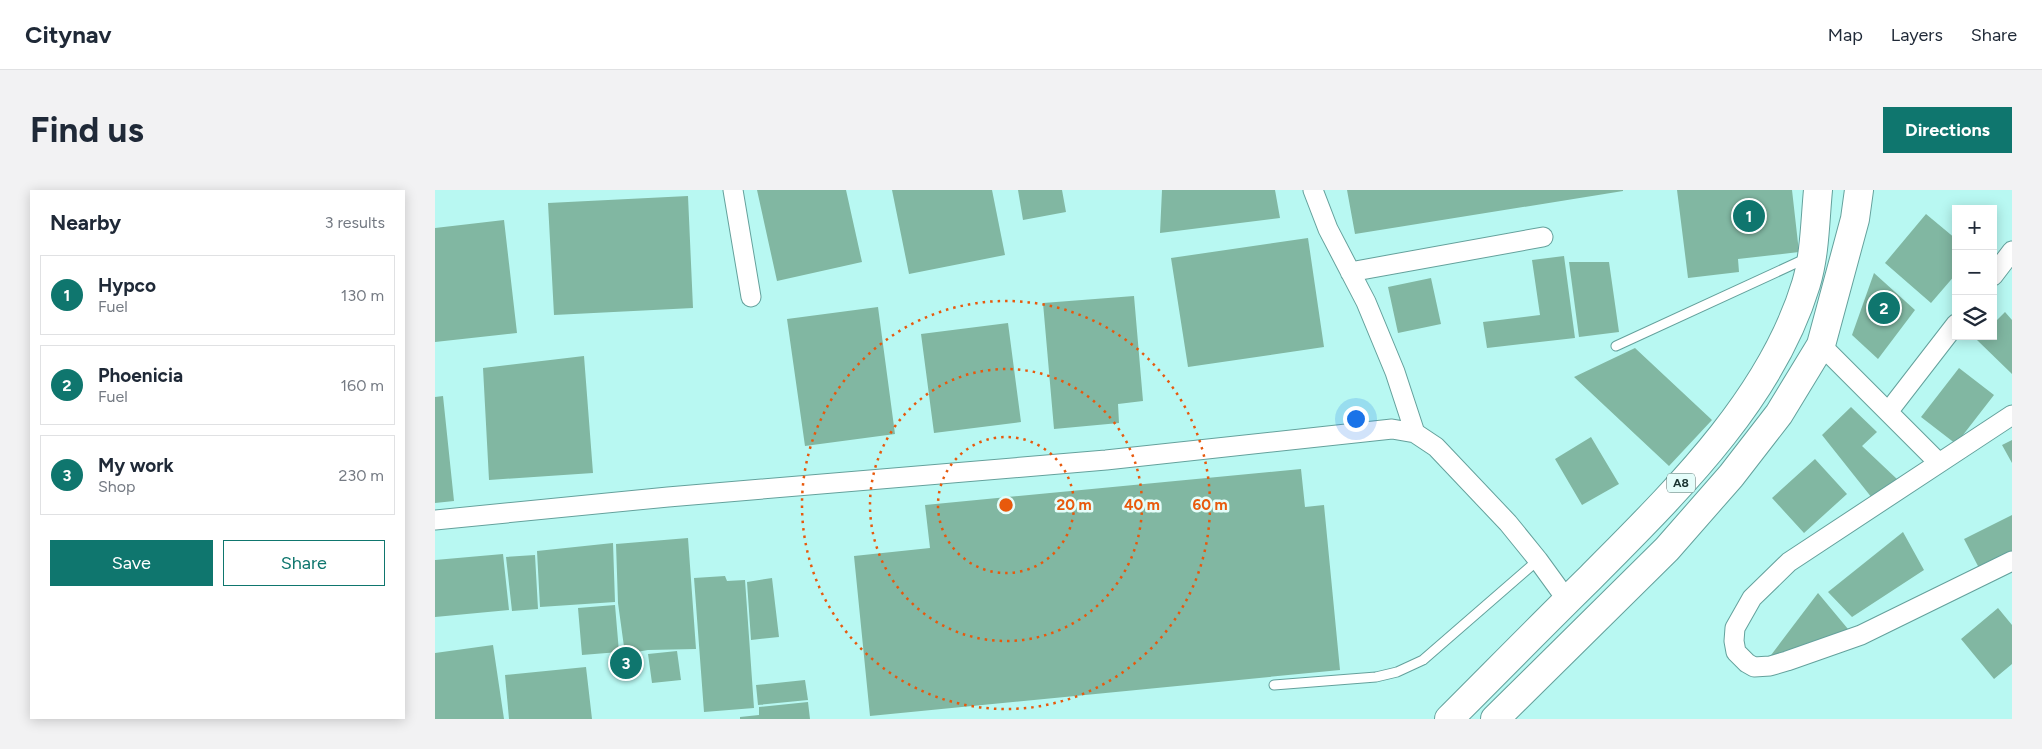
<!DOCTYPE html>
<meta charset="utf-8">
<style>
body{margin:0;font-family:Figtree,sans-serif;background:#f2f2f3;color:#1f2937}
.controls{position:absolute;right:15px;top:15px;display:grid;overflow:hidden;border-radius:0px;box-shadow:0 2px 12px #0003}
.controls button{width:45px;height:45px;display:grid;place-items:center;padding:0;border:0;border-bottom:1px solid #e0e1e3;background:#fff;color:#1f2937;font:25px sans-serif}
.you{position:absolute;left:920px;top:228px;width:18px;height:18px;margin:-12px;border:4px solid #fff;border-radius:50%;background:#1a73e8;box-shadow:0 0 0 8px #1a73e833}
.badge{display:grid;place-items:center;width:32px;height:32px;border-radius:50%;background:#0f766e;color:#fff;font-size:16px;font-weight:700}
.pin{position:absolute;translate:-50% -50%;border:2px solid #fff;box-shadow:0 1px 5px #0006}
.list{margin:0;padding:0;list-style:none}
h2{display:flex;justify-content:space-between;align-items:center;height:65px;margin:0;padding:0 20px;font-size:21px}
h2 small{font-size:16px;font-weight:400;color:#747a83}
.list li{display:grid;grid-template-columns:32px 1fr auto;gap:15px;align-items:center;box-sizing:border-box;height:80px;margin:0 10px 10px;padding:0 10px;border:1px solid #e0e1e3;border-radius:0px}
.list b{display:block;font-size:19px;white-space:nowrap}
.list p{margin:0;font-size:16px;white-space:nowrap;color:#747a83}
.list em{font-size:16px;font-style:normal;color:#747a83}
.actions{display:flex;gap:10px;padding:15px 20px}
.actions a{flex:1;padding:11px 0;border:1px solid #0f766e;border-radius:0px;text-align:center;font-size:18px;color:#0f766e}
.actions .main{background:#0f766e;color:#fff}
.icon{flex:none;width:28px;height:28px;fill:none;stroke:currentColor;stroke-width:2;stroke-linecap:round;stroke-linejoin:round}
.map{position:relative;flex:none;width:1577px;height:529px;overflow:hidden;border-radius:0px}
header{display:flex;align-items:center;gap:30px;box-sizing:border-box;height:70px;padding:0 25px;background:#fff;border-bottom:1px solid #e0e1e3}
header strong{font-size:24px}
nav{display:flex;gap:28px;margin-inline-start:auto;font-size:18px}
.intro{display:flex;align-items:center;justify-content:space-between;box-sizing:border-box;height:120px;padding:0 30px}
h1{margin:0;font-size:35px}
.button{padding:12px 22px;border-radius:0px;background:#0f766e;color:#fff;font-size:18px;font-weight:700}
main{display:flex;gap:30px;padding:0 30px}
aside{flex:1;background:#fff;border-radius:0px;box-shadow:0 2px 12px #0003}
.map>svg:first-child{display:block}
.building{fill:#81b7a2}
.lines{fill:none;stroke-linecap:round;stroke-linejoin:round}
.service-casing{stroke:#64a19c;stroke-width:11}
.minor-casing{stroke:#64a19c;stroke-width:21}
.trunk-casing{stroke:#64a19c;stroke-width:30}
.service{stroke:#fff;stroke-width:9}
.minor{stroke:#fff;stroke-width:19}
.trunk{stroke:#fff;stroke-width:28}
.ring{fill:none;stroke:#e8590c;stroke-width:2.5;stroke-dasharray:2.5 5}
.labels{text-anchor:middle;stroke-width:5;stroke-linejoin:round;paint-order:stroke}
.shield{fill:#e5fdfa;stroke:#57706d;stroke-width:1}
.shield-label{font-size:12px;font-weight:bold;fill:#1a3431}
.centre{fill:#e8590c;stroke:#e5fdfa;stroke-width:2.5}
.ring-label{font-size:15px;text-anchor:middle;font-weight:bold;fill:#e8590c;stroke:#e5fdfa;stroke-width:5;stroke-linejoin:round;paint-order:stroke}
</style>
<header>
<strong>Citynav</strong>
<nav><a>Map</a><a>Layers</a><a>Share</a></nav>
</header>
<div class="intro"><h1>Find us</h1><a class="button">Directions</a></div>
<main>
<aside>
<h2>Nearby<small>3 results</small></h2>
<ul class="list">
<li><span class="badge">1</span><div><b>Hypco</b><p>Fuel</p></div><em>130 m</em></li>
<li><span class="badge">2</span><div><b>Phoenicia</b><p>Fuel</p></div><em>160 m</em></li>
<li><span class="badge">3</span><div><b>My work</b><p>Shop</p></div><em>230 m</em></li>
</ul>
<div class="actions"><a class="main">Save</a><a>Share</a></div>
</aside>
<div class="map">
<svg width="1577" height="529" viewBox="0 0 1577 529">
<rect width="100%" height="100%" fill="#b8f8f2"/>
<path class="building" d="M322,0h89l16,72 -85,19z
M457,0h100l13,65 -96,19z
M583,0h44l4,22 -43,8z
M727,0h113l5,28 -120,15z
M912,0h276v1l-268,43z
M1242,0h115l7,62 -61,7 1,13 -51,6z
M253,6l5,112 -139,7 -6,-112z
M1491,24l30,25v35l-25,29 -46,-40z
M69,30l13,113 -82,9v-114z
M873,48l16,109 -136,20 -17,-109z
M1129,66l11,82 -88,10 -4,-26 57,-7 -8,-55z
M1134,72h40l10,70 -40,5z
M1439,83l41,37 -37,49 -26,-24z
M996,88l10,46 -43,9 -10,-46z
M699,106l9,105 -25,3 1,19 -65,6 -11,-126z
M443,117l17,127 -90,12 -18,-127z
M1570,122l7,8v54l-35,-34 4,-4h12v-12z
M573,133l13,99 -87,11 -13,-99z
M1200,158l77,72 -43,46 -95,-89z
M149,166l9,117 -104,7 -6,-112z
M1524,178l35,27 -38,49 -35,-27z
M8,206l11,105 -19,2v-106z
M1416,217l26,25 -15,14 36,34 -26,18 -50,-63z
M1156,247l28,47 -37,21 -27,-46z
M1577,250v23l-10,-18z
M1380,269l32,35 -43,39 -32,-35z
M866,279l4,38 19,-2 16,165 -470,46 -16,-160 76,-8 -5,-43z
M1577,325v36l-33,17 -15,-29z
M1468,342l21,38 -72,47 -24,-25z
M253,348l8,111 -48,1 -23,4 -7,-51 -2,-59z
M178,353l2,59 -75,5 -3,-56z
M68,364l6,56 -74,7v-57z
M100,365l3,54 -26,2 -6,-54z
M290,386l2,5 18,-1 9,128 -50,4 -10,-134z
M337,388l7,59 -28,3 -4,-58z
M1383,403l35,42 -88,28z
M180,415l4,47 -37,3 -4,-47z
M1563,418l14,17v39l-18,15 -33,-40z
M58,455l11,74h-69v-66z
M242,461l4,29 -29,3 -4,-29z
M151,477l6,52h-83l-4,-44z
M370,490l3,20 -50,5 -2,-20z
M373,512l2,17h-70v-2l19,-2v-8z"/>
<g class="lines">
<g class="service-casing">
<path id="service" d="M1181,156l191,-88
M839,495l102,-8 21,-5 26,-12 115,-100"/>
</g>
<g class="minor-casing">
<path id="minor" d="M298,0l18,107
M878,0l15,39 38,73 29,70 20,61
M915,82l193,-35
M1558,86l19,-25
M1386,155l118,118
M1453,222l68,-88
M1577,225l-223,147 -37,36 -17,30 -1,13 2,11 11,11 7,4 16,-1 17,-5 74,-26 151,-74
M0,330l233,-23 438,-37 286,-31 23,4 21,14 72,76 30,37 29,40"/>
</g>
<g class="trunk-casing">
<path id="trunk" d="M1014,529c47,-47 94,-95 142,-142 83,-84 180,-177 215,-293 9,-30 9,-63 12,-94
M1060,529l172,-170 64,-73 48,-62 42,-69 34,-126 4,-29"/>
</g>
<use href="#service" class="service"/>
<use href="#minor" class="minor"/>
<use href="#trunk" class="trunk"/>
</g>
<g class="ring">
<circle cx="571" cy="315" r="68"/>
<circle cx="571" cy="315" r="136"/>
<circle cx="571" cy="315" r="204"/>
</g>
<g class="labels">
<rect class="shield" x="1232" y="283.5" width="28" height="19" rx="4"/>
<g class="shield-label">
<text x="1246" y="297">A8</text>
</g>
</g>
<circle cx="571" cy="315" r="8" class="centre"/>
<g class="ring-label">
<text x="639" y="320">20 m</text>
<text x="707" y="320">40 m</text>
<text x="775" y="320">60 m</text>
</g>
</svg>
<div class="controls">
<button>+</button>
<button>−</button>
<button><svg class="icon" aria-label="layers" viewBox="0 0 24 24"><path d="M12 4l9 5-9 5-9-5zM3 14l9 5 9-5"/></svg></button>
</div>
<div class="you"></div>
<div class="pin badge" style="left:1314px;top:26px">1</div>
<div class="pin badge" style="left:1449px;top:118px">2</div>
<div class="pin badge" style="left:191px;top:473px">3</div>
</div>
</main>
